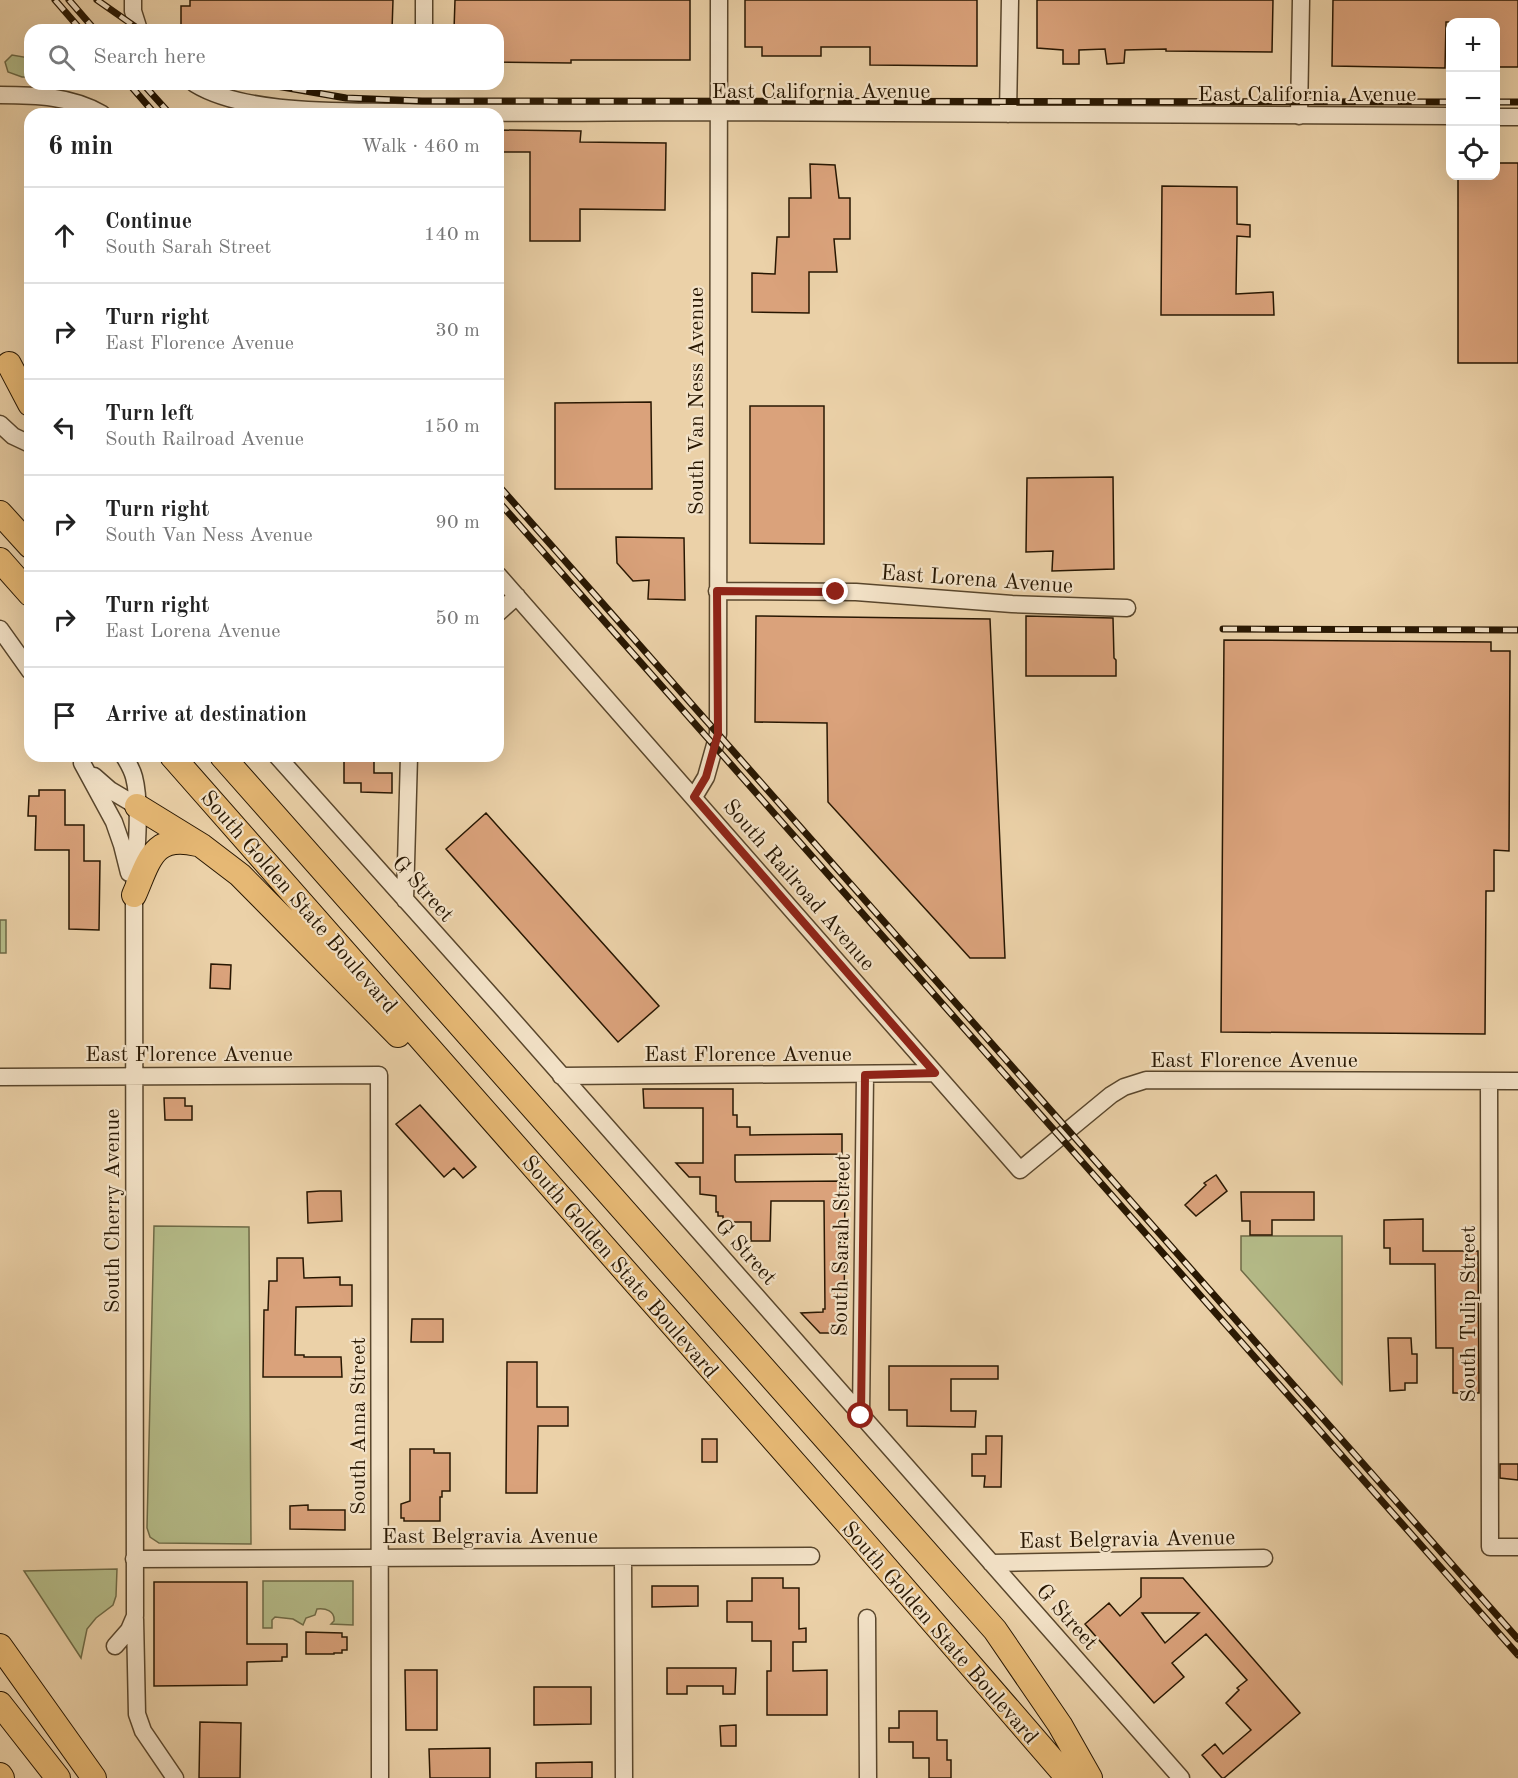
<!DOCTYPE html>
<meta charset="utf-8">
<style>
body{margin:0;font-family:"Old Standard TT",serif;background:#f6f6f6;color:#222}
.controls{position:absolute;right:18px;top:18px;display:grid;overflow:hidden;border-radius:12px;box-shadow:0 6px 24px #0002}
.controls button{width:54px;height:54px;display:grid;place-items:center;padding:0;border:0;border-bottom:2px solid #e0e0e0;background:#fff;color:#222;font:30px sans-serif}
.stop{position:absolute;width:18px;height:18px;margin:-14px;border:4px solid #8f2418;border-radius:50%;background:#fff}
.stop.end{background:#8f2418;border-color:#fff;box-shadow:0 2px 6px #0008}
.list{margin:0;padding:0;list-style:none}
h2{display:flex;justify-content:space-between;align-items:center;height:78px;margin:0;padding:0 24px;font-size:26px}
h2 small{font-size:20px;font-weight:400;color:#767676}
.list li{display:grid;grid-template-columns:39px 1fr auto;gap:18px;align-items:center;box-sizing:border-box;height:96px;padding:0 24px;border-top:2px solid #e0e0e0}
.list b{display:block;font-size:22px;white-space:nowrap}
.list p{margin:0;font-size:20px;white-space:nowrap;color:#767676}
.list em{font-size:20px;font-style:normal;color:#767676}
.icon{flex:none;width:33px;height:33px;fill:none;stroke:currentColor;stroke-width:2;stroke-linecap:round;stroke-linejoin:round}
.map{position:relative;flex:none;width:1518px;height:1778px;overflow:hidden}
.search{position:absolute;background:#fff;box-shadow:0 6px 24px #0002;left:24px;top:24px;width:480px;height:66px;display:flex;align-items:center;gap:15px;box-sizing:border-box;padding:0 21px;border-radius:18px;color:#767676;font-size:22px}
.panel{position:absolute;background:#fff;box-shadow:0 6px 24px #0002;left:24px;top:108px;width:480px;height:654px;border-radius:18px}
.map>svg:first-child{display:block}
.green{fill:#b5bc89;stroke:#6e6a46;stroke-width:1.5}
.building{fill:#daa27b;stroke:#281702;stroke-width:1.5;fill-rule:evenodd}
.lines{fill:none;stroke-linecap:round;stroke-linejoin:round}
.minor-casing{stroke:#59462c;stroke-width:19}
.highway-casing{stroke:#281702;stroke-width:26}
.minor{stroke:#f2e1c6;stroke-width:16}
.highway{stroke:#e6b874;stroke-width:24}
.rail-casing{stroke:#281702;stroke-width:7}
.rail{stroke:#f2e1c6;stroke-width:4.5;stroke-dasharray:14;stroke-linecap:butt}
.route{stroke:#8f2418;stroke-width:8}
.labels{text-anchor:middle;stroke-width:4.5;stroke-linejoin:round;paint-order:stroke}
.street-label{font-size:22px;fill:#281702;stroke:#f2e1c6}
</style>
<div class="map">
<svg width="1518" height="1778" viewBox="0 0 1518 1778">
<rect width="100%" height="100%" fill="#ebd1a8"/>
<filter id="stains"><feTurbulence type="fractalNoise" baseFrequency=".00333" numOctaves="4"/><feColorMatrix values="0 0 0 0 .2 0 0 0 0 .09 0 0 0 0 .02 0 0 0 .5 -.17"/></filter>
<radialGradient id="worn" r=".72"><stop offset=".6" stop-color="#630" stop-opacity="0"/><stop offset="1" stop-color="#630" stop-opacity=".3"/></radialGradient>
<path class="green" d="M30,54v23h-8l-14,-5 -3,-10 7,-7 17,3z
M0,920h6v33h-6z
M154,1226l95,1 2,317 -92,-1 -9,-6 -3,-9z
M1241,1236h101v148l-101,-114z
M117,1569l-1,27 -3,9 -17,13 -9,11 -6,29 -57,-87z
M263,1581h90v44l-22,-1 3,-3c1,-10 -8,-13 -17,-12l-2,6 -9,3 -3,7 -10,-6 -18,-2 -3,3v8h-9z"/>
<path class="building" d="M190,0h203l-1,30h-185l-26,-5v-19h9z
M455,0h235v60h-119v3l-73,-1v-32h-44z
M745,0h232v66l-107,-1v-18h-49v9h-59v-9h-17z
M1037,0h236l-1,52 -106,-1v-2l-41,1 -1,13 -17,1 -2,-15 -26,1v14h-16v-14l-26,-2z
M1333,0h185v67h-22v-45h-50l-1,46 -113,-2z
M498,130l83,1 -1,11 86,1 -1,67 -85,-1v32h-50v-89h-32z
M1496,163h22v200h-60v-187h38z
M810,164l25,1 4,33h11v41h-16l3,33h-28v41l-57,-1v-39l23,1 2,-37h12v-39h22z
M1162,186l75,1v37l13,1v12l-13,-1 -1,58 37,-2 1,23h-113z
M651,402l1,87h-97v-86z
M750,406h74v138l-74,-1z
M1113,477l1,92 -62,2 1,-20 -27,1 1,-74z
M616,537l68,1 1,62 -37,-1 1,-19 -16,1 -16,-18z
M756,616l234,3 15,339h-35l-142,-156 -1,-79 -72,-1z
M1026,616l87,2 1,40 2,2v16h-90z
M1224,640l267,2v9h19l-1,200 -15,-1v41h-8l-1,143 -264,-2z
M344,756h30v17h18v20l-31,-1v-9h-17z
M39,790h26v35h19v36h16l-1,69 -30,-1v-79h-34l1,-34h-8l1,-20h10z
M486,813l173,193 -41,36 -172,-193z
M211,964l20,1 -1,24 -20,-1z
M643,1089h90v26h4v12h13v8l92,-1v20l-107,1v25l1,2 109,-1 -1,152h-24l-19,-20 22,-1v-3h2l-1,-108h-53l-1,40h-19v-19h-28v-6h-5v-4h-2v-16l-16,-2v-17h-11l-13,-14h27v-55h-59z
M164,1098h21v8h7v14h-27z
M420,1105l56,62 -13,11 -9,-10 -10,9 -48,-53z
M1216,1175l11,16 -31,25 -11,-11 21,-20 -2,-2z
M320,1191h21l1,30 -34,2 -1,-31z
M1241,1192h73v28h-42v15h-22v-14h-8z
M1423,1219v32h55l1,142h-26v-45h-17l-1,-84h-45v-16h-6v-28z
M277,1258h26l1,20 36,-1v8h12v21l-56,1 -1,48h9v2h37l1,20h-79l1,-67h4l1,-29h8z
M412,1319h31v23h-32z
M1388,1338h23l1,16h5v29h-12v7l-15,1z
M507,1362h30v45h31v19h-30l-1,67h-31z
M889,1366h109v13h-47v32h25l-1,16 -68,-1v-16h-18z
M986,1436h16l-1,51h-17l1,-11h-13v-22h14z
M702,1439h15v23h-15z
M410,1449h24v4h16v38h-8v6h-2v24h-36v-3h-3v-14l9,-3z
M1500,1464h18v16l-18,-2z
M308,1505v5h37v20l-55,-1v-23z
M752,1578h31v10h16v41l7,-1v14h-13v29l34,-1v45h-60v-44h4v-30h-19v-19h-25v-21h25z
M1141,1578h42l117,135 -76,65h-2l-20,-23 13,-11 8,10 28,-24 -25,-27 13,-13 -2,-2 10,-8 -41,-46 -34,29 12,14 -30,26 -69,-79 24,-21 11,13 21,-19zM1142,1613h57l-34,30z
M154,1582h93v62h40v13h-5v4l-35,1v23l-93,1z
M652,1586h46v20l-46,1z
M306,1632l36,1v4h5v13h-5v3h-8v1h-28z
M667,1668h69l-1,26h-12v-8h-36v8h-20z
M405,1670h32v60h-31z
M534,1687h57v37l-57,1z
M899,1711h38v29h10v20h4v18h-22v-20h-16v-16h-24v-14h10z
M200,1722l41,1 -1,55h-41z
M736,1725v21h-15l-1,-20z
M490,1748v30h-60l-1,-29z
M592,1762v16h-56v-15z"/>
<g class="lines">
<g class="minor-casing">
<path id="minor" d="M133,0v11l6,19
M424,30v-30
M195,84c49,30 143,27 199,28 108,2 215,0 323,0 244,0 489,4 733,4
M0,95c36,0 71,1 102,19
M1008,114l2,-114
M1299,116l2,-116
M1496,117h22
M0,424l13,12 17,8
M498,575l522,595 91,-75 13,-8 22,-7 372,1
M717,591l139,1 156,12 115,4
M498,613l19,-17
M0,629l30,42
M277,756l227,254 677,768
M82,763l32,59 8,23 7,28
M94,776l16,14 27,16
M694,797l12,-20 12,-43 1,-734
M405,900l4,-144
M561,1076l374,-3
M0,1077l379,-2 1,703
M1489,1081l1,466h28
M861,1416l4,-341
M623,1557l1,221
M134,1559l677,-3
M991,1563l273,-5
M867,1618l1,160
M135,1619l2,95 6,17 32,47
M115,1646l14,-16 6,-14 -1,-721c1,-33 8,-88 0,-118 -2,-8 -6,-14 -10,-21"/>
</g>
<g class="highway-casing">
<path id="highway" d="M9,364l21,40
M0,513l30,33
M0,560l30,34
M172,756l684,777 212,245
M222,756l773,874 65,95 30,53
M137,806l65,40 38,29 158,160
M134,895c15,-34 19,-62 63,-51
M0,1646l94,132
M0,1704l58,74
M0,1775l2,3"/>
</g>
<use href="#minor" class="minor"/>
<use href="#highway" class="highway"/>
<g class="rail-casing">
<path id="rail" d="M55,0l26,30
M69,0l26,30
M97,0l43,30
M129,84l26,30
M143,84l27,30
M265,84l81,14 76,3 1028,1
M1496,102h22
M498,485l1020,1154
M498,501l1020,1154
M1223,629l295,1"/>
</g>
<use href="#rail" class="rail"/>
</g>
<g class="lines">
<path class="route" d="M836,592l-119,-1 1,143 -12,43 -12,20 241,276 -70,2 -4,341"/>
</g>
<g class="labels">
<g class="street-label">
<text x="821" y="98">East California Avenue</text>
<text x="1307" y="101">East California Avenue</text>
<text transform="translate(695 401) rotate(-90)" y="8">South Van Ness Avenue</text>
<text transform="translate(977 578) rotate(4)" y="8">East Lorena Avenue</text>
<text transform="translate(800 884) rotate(49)" y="8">South Railroad Avenue</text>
<text transform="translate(424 888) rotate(48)" y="8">G Street</text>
<text transform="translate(300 901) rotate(49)" y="8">South Golden State Boulevard</text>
<text x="189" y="1061">East Florence Avenue</text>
<text x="748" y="1061">East Florence Avenue</text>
<text x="1254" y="1067">East Florence Avenue</text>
<text transform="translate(111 1211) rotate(-90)" y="8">South Cherry Avenue</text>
<text transform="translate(840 1245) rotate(-89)" y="8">South Sarah Street</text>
<text transform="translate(747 1251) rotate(48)" y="8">G Street</text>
<text transform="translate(621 1266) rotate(49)" y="8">South Golden State Boulevard</text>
<text transform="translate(1467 1314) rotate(-90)" y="8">South Tulip Street</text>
<text transform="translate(357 1426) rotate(-90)" y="8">South Anna Street</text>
<text x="490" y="1543">East Belgravia Avenue</text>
<text transform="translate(1127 1538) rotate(-1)" y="8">East Belgravia Avenue</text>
<text transform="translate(1068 1616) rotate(48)" y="8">G Street</text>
<text transform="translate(941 1632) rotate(49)" y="8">South Golden State Boulevard</text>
</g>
</g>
<rect width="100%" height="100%" filter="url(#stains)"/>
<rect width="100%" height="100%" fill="url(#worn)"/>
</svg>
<div class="controls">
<button>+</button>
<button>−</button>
<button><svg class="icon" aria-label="locate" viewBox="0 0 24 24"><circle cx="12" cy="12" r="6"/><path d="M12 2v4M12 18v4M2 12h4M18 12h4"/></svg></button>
</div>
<div class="stop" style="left:861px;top:1416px"></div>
<div class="stop end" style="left:836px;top:592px"></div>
<div class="search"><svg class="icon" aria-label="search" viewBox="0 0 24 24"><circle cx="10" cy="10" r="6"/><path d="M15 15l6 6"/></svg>Search here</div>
<section class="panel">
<h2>6 min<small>Walk · 460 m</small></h2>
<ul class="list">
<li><svg class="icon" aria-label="ahead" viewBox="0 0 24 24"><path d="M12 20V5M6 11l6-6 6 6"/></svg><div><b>Continue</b><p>South Sarah Street</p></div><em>140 m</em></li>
<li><svg class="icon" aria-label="right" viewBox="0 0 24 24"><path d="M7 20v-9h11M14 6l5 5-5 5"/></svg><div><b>Turn right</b><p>East Florence Avenue</p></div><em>30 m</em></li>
<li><svg class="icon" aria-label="left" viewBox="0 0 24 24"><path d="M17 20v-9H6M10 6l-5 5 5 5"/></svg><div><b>Turn left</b><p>South Railroad Avenue</p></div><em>150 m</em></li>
<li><svg class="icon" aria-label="right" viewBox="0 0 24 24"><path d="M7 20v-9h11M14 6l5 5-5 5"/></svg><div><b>Turn right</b><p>South Van Ness Avenue</p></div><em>90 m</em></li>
<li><svg class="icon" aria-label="right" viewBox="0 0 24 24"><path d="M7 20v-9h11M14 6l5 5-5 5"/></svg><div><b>Turn right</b><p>East Lorena Avenue</p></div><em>50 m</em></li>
<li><svg class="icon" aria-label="arrive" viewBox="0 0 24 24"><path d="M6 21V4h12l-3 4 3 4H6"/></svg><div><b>Arrive at destination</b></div></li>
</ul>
</section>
</div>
